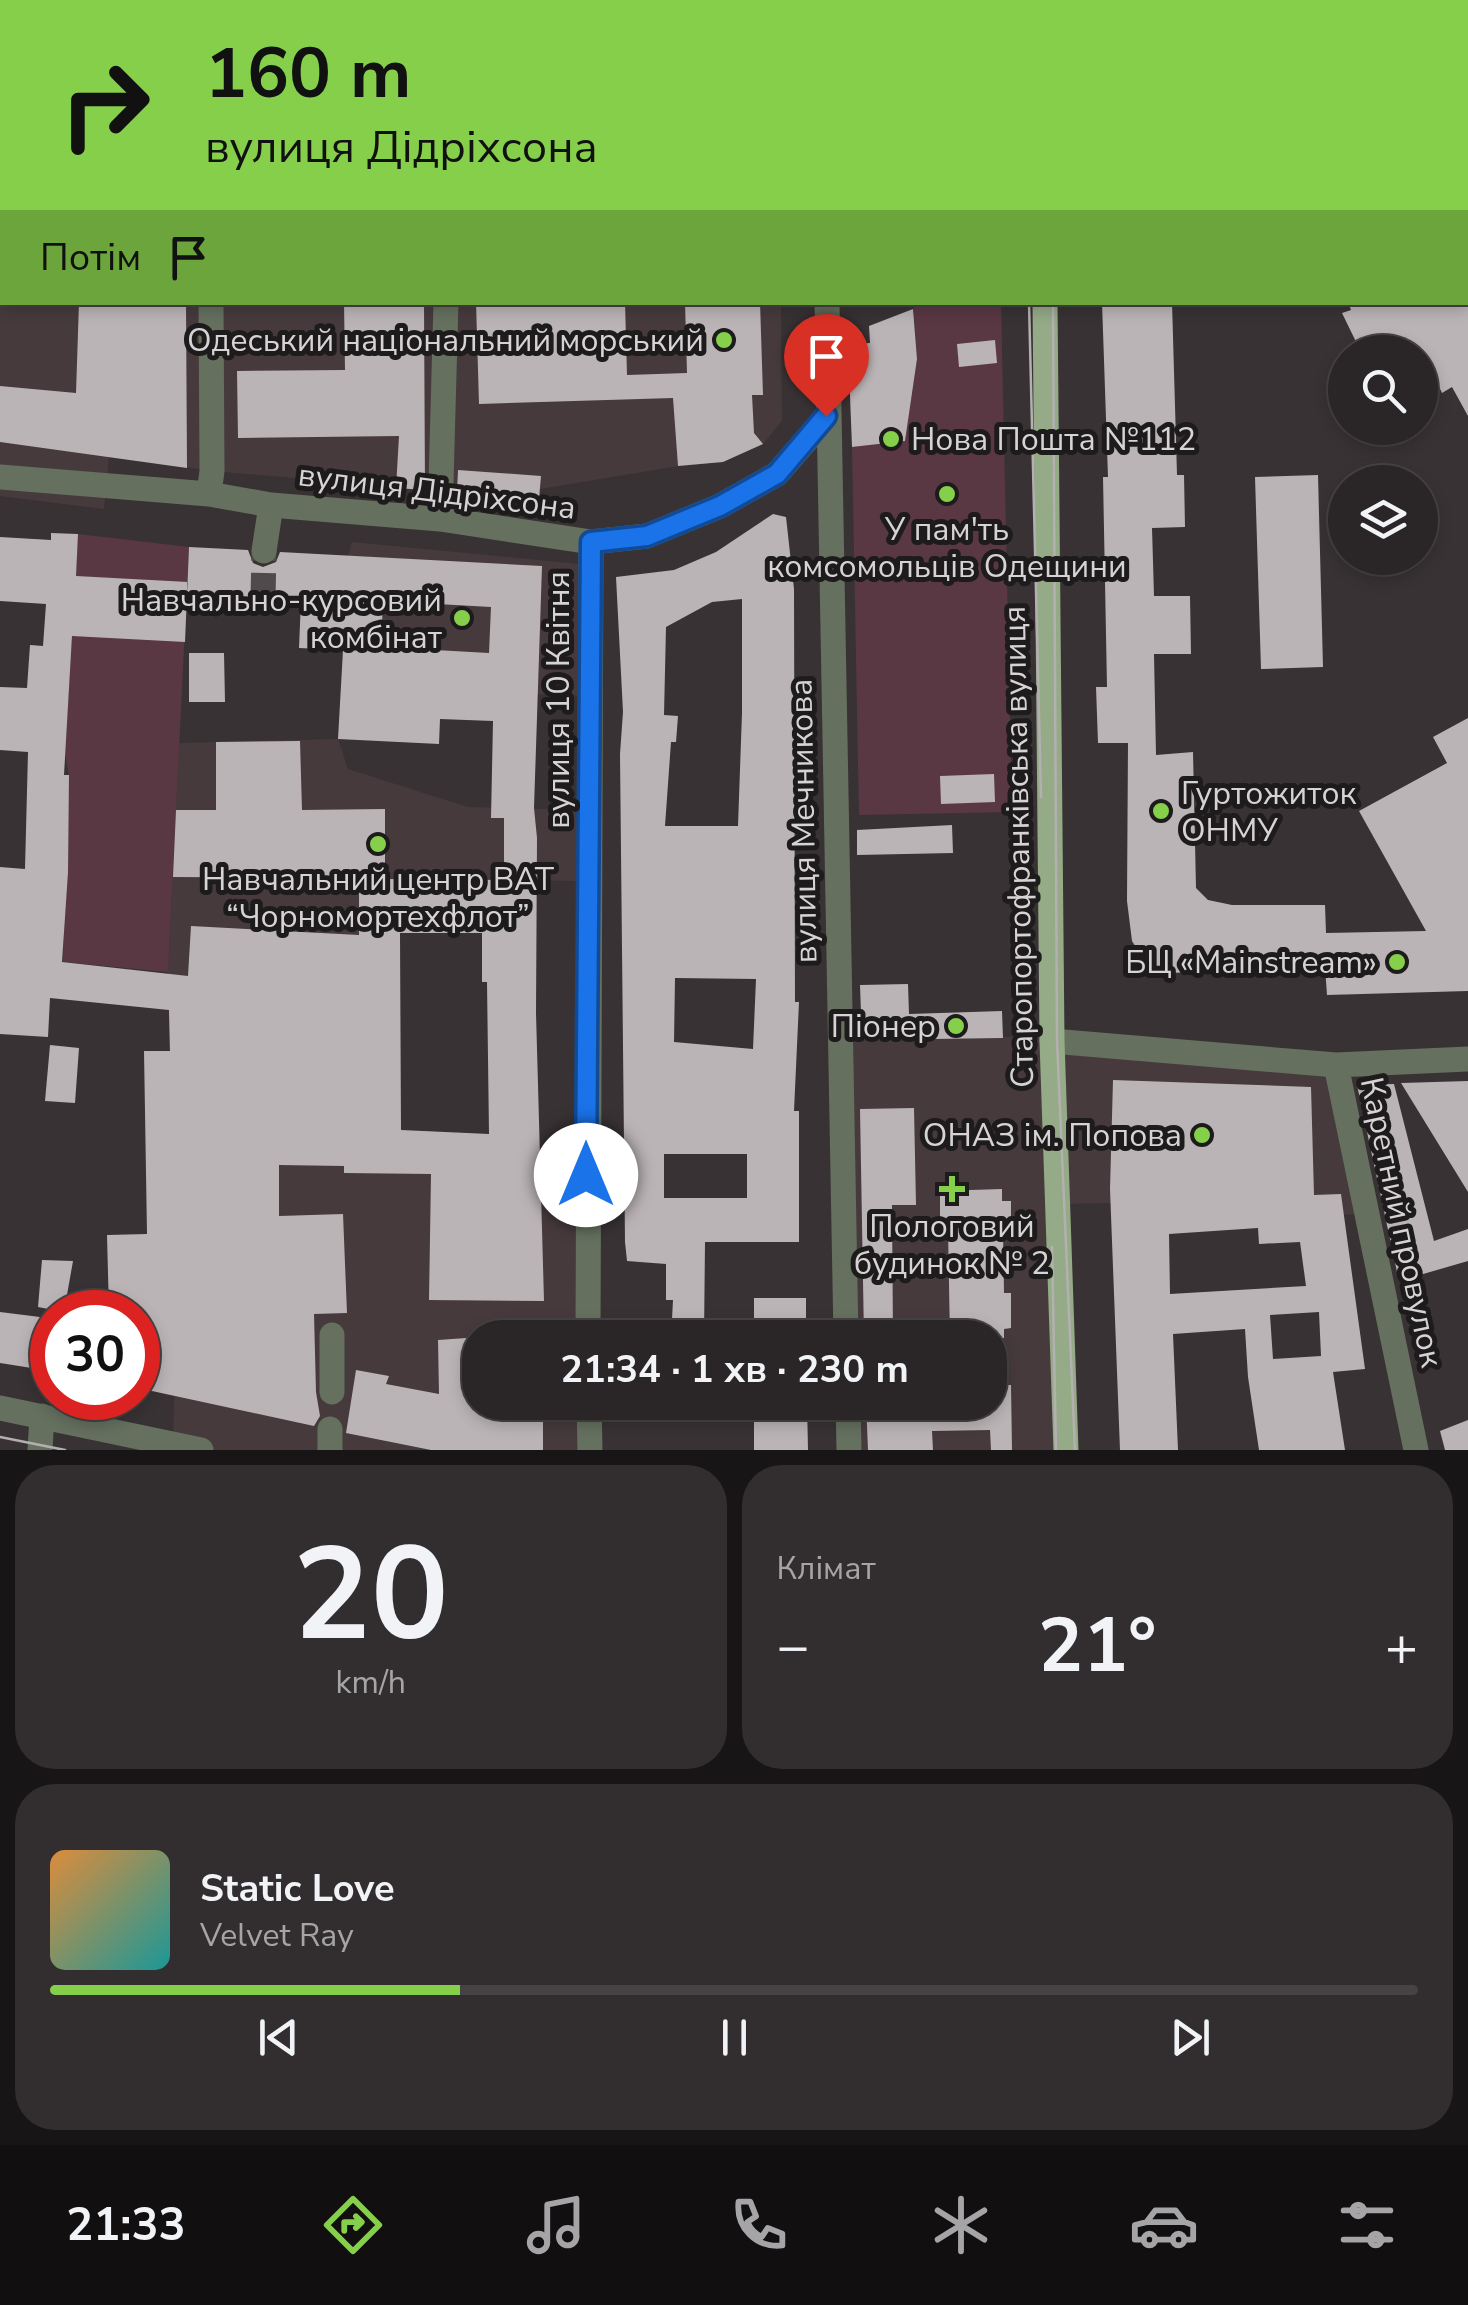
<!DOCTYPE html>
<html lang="uk">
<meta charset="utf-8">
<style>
:root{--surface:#2a2627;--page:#322e2f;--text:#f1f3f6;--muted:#a5a5a7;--line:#464344;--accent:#86cf4b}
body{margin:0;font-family:"Nunito Sans",sans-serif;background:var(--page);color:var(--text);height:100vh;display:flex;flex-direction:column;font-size:38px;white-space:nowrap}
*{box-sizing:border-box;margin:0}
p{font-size:32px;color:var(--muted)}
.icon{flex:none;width:55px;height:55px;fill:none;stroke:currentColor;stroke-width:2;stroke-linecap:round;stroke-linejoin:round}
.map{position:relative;height:1450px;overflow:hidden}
.panel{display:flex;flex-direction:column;gap:15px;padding:15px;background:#171515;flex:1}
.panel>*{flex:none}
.top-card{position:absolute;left:0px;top:0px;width:1470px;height:305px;box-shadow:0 5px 15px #0003,0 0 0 2px var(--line);background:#86cf4b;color:#111;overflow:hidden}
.controls{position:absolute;left:1328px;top:335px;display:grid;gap:20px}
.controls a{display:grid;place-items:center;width:110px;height:110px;border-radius:50%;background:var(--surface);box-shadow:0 5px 15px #0003,0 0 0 2px var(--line);font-size:50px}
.speed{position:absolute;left:30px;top:1290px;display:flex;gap:20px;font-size:50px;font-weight:700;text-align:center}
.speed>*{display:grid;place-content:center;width:130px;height:130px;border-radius:50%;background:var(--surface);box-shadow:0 5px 15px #0003,0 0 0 2px var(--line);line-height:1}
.speed .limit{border:15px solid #d22;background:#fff;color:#111}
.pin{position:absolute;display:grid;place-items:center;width:85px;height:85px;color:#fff;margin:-102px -42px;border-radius:50% 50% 50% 0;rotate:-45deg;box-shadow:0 0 10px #0007}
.pin .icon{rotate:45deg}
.me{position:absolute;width:110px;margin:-55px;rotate:0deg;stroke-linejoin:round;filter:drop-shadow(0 0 8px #0008)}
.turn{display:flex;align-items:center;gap:35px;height:210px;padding:0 40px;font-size:45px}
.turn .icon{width:130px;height:130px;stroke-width:2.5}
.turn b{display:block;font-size:70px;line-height:85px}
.then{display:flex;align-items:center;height:95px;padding:0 40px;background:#0003;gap:20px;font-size:38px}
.big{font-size:75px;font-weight:700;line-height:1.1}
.panel .tile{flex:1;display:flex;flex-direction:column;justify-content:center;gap:15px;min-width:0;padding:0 35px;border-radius:40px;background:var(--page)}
.panel .dial{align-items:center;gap:0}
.dial b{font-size:130px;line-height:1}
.song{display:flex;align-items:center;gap:30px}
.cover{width:120px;height:120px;border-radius:15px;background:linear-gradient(135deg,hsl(30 70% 55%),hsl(180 70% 35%))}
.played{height:10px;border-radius:5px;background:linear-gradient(90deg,var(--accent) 30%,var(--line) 30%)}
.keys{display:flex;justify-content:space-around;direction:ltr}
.heat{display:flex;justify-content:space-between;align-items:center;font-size:55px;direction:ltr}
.panel .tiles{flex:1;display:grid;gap:15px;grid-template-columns:1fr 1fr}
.tile:last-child{grid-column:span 2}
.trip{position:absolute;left:462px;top:1320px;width:545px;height:100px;border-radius:40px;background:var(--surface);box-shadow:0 5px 15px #0003,0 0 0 2px var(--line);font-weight:700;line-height:100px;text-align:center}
.menu{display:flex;height:160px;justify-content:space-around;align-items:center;background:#110f10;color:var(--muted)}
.menu .icon{width:70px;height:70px}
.menu .selected{color:var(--accent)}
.menu b{font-size:45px;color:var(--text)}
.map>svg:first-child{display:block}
</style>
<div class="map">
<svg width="1468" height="1450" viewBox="0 0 1468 1450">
<rect width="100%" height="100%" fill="#383234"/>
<path fill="#463a3d" d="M0,0H779L2,2V302L781,303L782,421L763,444L723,462L678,466L540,489L539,499L212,471L109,456L104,509L0,496Z
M824,0H1014V2H824Z
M352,542L579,564L580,696L342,685L348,556Z
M338,739L348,769L468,807L581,810L582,881L359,879L360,1130L585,1153L588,1337L480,1338V1402L588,1403L589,1450H210L173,1442L175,1367L168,972L179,743Z
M1044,1036L1062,1450H854V1403L990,1402V1338L853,1337L852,1040Z
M1055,1046L1332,1067L1362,1214L1298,1217L1168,1202L1062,1204Z"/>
<path fill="#593843" d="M451,0H680L451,2Z
M913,303H1001L1012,812L859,815L852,447L905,441L917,359Z
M78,534L189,547L168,972L63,962L69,775L65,754Z"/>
<path fill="#bbb4b6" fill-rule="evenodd" d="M79,302H186L187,468L0,442V386L76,393Z
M344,302H424L425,490L396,488L399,436L238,438L237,371L345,370Z
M476,302H625L627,375L687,373L685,302H760L763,395H752L754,433L763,444L723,462L678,466L673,398L479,404Z
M1102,302H1172L1177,475H1184L1185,527L1152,528L1154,596H1190L1191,654H1154L1156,755L1193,752L1196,888L1208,900L1232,905H1325L1326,933L1426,931L1359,811L1447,763L1433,737L1468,718V991L1327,995L1325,967L1169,973L1147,965L1132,941L1127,901L1128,743H1098L1096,687H1107L1103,477H1108Z
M1348,302H1468V416L1452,387L1442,393L1436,380L1420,387V352H1361L1342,313L1351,310Z
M913,309L917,359L905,441L852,447L848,344L870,343L869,326Z
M995,340L997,363L959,367L957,344Z
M458,470L541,476L539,499L457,492Z
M1318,475L1323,667L1261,669L1255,477Z
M773,514L786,517L794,589L795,1002H799L794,1111H799V1242H705L704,1338H671L673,1300H666V1264L627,1261L625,1242L620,754L623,712L616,577L674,570L716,552ZM742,599V713L738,826H665L671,742H676L678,716L664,715L666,627L712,602ZM675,978L756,979L753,1049L674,1042ZM664,1154H747V1198H664Z
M51,533L78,534L76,576L188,582L187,594L189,547L248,550L253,563L263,567L276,562L280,552L542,566L534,808L537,838L536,1013L544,1301L429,1300L431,1174L344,1173V1166L279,1165V1216L343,1214L347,1313L314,1314L316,1392L320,1416L314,1426L138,1388V1312H109L107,1235L147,1234L144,1051H170L169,1010L50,998L48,1037L0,1034V867L25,869L28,752L0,750V687L27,688L30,645L43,646L46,604L0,601V537L51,540ZM187,594L301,600L299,648L343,650L338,739L439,744L440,719L493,721L491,818H504V880L385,879V809L302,810L300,741L216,742V810H176L173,877L359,878V935L191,926L188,976L62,962L68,872L69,775H64L72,636L185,642ZM383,601L491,607L489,653L381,647ZM400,933H482V982H487L489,1134L401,1130Z
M189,653H224L225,702H189Z
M994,774L995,802L941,804L940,776Z
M952,825L953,853L857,855V830Z
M908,984L909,1014L1002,1011L1003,1038L862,1040L860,985Z
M50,1045L79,1048L75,1103L45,1101Z
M1113,1080L1311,1087L1314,1195L1341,1194L1365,1369L1333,1372L1345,1450H1259L1248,1377L1245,1329L1173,1334L1178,1450H1120L1110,1189ZM1258,1228L1259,1244L1300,1242L1306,1286L1170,1294L1169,1234ZM1319,1312L1321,1356L1273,1359L1270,1315Z
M1468,1081V1192L1401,1083Z
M1394,1084L1434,1241L1468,1229V1261L1399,1281L1357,1085Z
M914,1108L916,1205H892L893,1338H864L860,1109Z
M1002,1189V1201H1011V1231H1003L1004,1293H1011V1328L1004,1329V1338H950L948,1231H940V1191Z
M42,1260L73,1261L64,1312L38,1307Z
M754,1298H806V1338H754Z
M0,1312L40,1317L38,1369L0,1363Z
M480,1337V1402H543V1450H431L346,1433L356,1370L389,1376L386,1384L439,1394L438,1340Z
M990,1385H1011L1012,1450H991L990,1430L932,1431L933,1450H868L866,1402H990Z
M754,1402H807L808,1450H754Z
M1468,1420V1450H1445L1440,1431Z"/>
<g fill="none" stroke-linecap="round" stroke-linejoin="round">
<path stroke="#504a4c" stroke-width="25" stroke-dasharray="25 12" stroke-linecap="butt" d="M263,598L264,551"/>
<path stroke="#65705f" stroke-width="25" d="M285,0V2
M443,0V2
M823,0V2
M1240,0V2
M1415,2L1420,0
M827,302L846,1338
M0,477L209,494L271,505L440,519L591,542L647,536L720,506L777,474L827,416
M209,494L212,471L211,302
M440,519L446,302
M264,551L271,505
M1052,1041L1336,1065L1468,1059
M1336,1065L1416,1450
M588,1338L591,542
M332,1392V1335
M589,1402L590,1450
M848,1402L849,1450
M0,1408L201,1450
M40,1450L42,1416
M330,1450V1429"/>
<path stroke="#95aa87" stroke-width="25" d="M1043,0V2
M1045,302L1052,1041L1066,1450"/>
<path stroke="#b4b0b1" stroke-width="2.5" d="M1027,0V2
M1056,0V2
M1029,302L1041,797
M1053,302L1057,1041L1075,1450
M1052,1247L1056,1450
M0,1437L65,1450"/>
</g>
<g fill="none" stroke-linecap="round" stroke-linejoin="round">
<defs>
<path id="route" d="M586,1175L591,542L647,536L720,506L777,474L826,416"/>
</defs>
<use href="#route" stroke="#114b97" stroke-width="25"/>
<use href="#route" stroke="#1a73e8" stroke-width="18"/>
</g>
<g fill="#86cf4b" stroke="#1d1b1c" stroke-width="4">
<circle cx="724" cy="340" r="10"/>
<circle cx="891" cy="439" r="10"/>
<circle cx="947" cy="494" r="10"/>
<circle cx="462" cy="618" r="10"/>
<circle cx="1161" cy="811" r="10"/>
<circle cx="378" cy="844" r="10"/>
<circle cx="1397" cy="962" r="10"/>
<circle cx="956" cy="1026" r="10"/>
<circle cx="1202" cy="1135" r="10"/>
<path d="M947 1174h10v10h10v10h-10v10h-10v-10h-10v-10h10z"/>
</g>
<g text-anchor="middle" stroke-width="10" stroke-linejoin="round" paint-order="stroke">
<g font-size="32" fill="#d7d3d4" stroke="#1d1b1c" text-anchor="end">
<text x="704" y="351">Одеський національний морський</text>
<text x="911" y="450" text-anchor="start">Нова Пошта №112</text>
<text x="947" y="540" text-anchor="middle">У пам'ть<tspan x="947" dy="37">комсомольців Одещини</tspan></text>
<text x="442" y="611">Навчально-курсовий<tspan x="442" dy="37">комбінат</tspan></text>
<text x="1181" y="804" text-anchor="start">Гуртожиток<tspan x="1181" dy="37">ОНМУ</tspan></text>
<text x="378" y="890" text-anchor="middle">Навчальний центр ВАТ<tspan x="378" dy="37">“Чорномортехфлот”</tspan></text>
<text x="1377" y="973">БЦ «Mainstream»</text>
<text x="936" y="1037">Піонер</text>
<text x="1182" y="1146">ОНАЗ ім. Попова</text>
<text x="952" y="1237" text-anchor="middle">Пологовий<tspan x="952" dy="37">будинок № 2</tspan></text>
</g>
<g font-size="32" fill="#d7d3d4" stroke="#1d1b1c">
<text transform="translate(437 491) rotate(7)" y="11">вулиця Дідріхсона</text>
<text transform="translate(558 700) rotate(-90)" y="11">вулиця 10 Квітня</text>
<text transform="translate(803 821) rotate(-91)" y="11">вулиця Мечникова</text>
<text transform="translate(1018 847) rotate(-91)" y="11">Старопортофранківська вулиця</text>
<text transform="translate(1402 1222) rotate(78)" y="11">Каретний провулок</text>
</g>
</g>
</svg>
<div class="controls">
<a><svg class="icon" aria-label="search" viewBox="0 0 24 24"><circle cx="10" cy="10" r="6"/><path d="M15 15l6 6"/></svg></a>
<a><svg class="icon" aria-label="layers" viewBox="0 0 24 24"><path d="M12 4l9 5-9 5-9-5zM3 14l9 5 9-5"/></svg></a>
</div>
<div class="speed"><div class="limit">30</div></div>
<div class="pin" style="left:826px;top:416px;background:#d93025"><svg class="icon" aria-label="arrive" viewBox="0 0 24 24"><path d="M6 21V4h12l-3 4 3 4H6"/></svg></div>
<svg class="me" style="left:586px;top:1175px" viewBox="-20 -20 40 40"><circle r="19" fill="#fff"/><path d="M0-13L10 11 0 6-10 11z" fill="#1a73e8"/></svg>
<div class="trip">21:34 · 1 хв · 230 m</div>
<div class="top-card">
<div class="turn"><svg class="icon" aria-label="right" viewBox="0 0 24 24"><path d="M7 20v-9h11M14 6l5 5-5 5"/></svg><div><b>160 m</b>вулиця Дідріхсона</div></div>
<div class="then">Потім<svg class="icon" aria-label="arrive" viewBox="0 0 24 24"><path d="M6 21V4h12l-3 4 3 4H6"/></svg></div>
</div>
</div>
<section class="panel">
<div class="tiles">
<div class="tile dial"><b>20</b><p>km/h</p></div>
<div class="tile"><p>Клімат</p>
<div class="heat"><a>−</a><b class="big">21°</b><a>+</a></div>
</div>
<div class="tile">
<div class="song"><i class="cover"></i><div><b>Static Love</b><p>Velvet Ray</p></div></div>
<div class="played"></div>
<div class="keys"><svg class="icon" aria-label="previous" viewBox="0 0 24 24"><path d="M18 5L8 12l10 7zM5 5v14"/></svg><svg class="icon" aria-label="pause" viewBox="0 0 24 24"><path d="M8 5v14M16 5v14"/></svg><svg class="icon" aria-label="next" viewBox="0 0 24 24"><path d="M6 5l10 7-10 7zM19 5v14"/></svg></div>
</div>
</div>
</section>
<nav class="menu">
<b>21:33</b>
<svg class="icon selected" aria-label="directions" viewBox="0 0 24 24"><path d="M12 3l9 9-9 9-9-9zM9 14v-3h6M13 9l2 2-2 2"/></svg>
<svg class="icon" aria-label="music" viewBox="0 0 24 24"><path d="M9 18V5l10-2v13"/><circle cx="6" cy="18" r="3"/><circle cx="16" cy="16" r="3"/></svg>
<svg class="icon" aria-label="phone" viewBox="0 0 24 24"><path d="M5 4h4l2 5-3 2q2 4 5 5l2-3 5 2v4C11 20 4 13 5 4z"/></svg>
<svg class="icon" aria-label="climate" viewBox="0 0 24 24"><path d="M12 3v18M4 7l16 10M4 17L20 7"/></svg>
<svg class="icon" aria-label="car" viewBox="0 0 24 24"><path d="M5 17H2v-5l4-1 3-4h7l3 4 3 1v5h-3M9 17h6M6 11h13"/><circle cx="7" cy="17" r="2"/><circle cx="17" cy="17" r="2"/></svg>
<svg class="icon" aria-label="filters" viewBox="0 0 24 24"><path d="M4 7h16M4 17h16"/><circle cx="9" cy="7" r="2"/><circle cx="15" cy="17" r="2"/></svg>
</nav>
